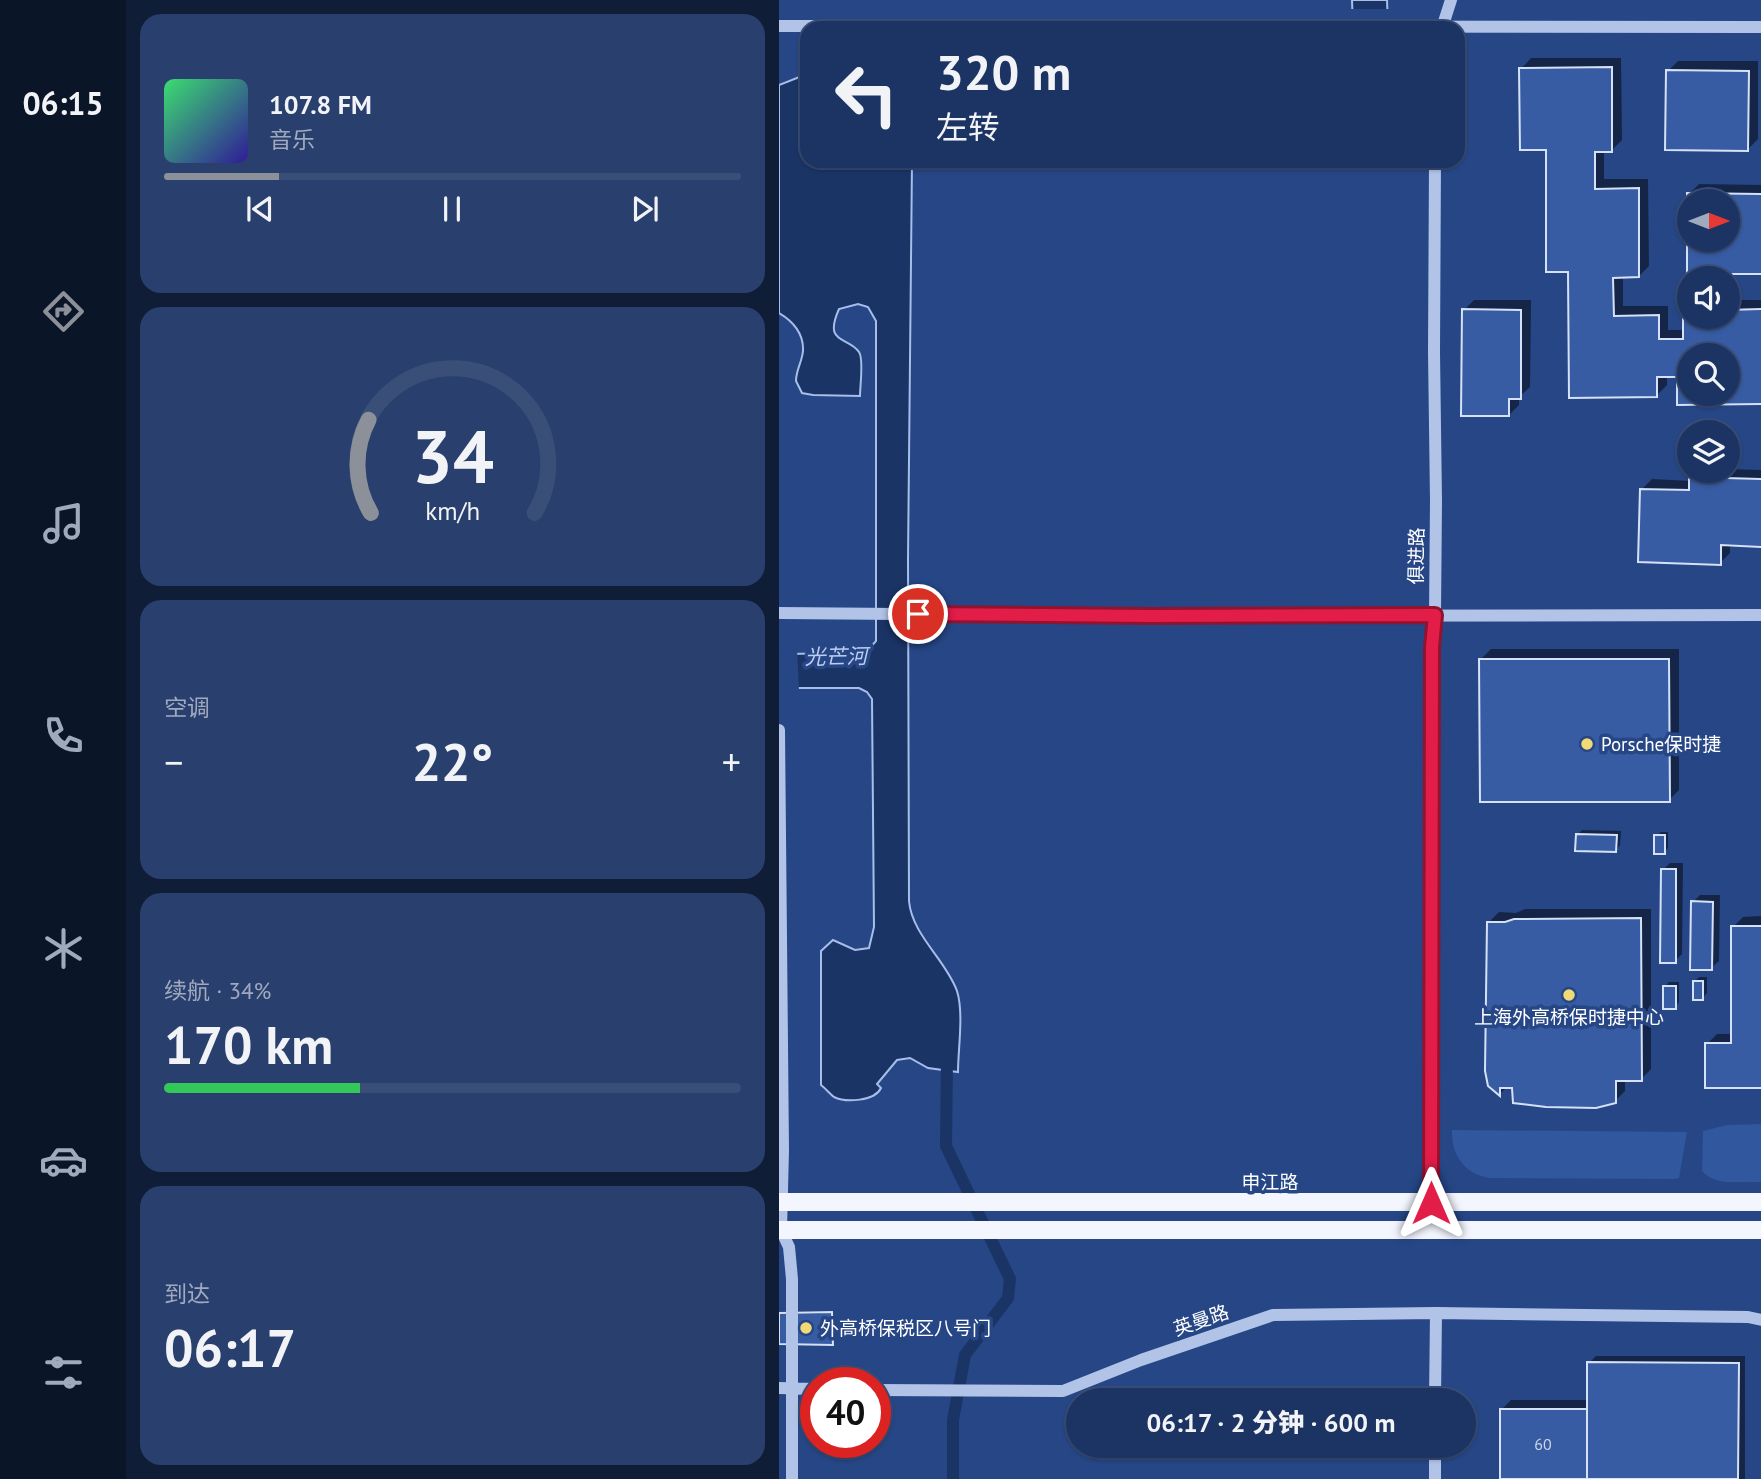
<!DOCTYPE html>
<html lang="zh">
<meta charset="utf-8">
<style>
:root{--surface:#1c3464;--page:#293f6d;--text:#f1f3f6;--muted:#a0aabf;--line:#3a4f78;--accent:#8c9099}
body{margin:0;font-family:"PT Sans","Noto Sans SC",sans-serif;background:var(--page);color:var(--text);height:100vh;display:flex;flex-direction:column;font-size:26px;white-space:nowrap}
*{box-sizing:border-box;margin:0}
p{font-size:23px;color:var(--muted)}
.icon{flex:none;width:38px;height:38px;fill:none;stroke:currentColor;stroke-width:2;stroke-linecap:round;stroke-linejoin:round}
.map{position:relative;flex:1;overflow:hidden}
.panel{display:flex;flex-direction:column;gap:14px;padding:14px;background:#0f1d37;width:653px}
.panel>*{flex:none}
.banner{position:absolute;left:21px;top:21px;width:665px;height:147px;border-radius:21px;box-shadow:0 2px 5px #0004,0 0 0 2px var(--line);background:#1c3464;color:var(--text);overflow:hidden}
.needle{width:46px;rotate:90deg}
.tools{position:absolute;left:898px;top:189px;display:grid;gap:14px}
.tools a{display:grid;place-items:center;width:63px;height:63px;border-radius:50%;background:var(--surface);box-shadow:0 2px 5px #0004,0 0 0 2px var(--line);font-size:35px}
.speed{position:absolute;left:21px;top:1367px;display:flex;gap:14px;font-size:35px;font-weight:700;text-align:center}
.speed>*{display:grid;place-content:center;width:91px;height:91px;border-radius:50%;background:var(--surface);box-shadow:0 2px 5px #0004,0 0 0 2px var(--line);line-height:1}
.speed .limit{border:10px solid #d22;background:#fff;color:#111}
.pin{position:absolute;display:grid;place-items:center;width:60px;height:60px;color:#fff;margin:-30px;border:4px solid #fff;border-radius:50%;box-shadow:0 2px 7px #0007}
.me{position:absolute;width:77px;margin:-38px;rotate:0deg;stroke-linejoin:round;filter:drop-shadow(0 0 5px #0008)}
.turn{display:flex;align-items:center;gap:24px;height:147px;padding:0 21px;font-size:32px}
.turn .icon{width:91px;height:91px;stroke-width:2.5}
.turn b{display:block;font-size:49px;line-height:60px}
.big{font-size:52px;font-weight:800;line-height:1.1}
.panel .tile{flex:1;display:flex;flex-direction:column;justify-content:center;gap:10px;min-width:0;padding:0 24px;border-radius:21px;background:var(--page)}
.panel .dial{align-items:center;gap:0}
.dial svg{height:182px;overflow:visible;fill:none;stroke:var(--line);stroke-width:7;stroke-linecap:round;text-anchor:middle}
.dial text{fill:var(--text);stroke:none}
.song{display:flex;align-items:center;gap:21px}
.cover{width:84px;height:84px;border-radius:10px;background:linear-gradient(135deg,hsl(140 70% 55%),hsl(250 70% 35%))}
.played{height:7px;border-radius:4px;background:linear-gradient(90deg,var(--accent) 20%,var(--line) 20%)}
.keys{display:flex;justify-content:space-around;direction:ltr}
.heat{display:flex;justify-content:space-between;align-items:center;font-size:38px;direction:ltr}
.charge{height:10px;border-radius:5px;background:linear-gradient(90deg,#34c759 34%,var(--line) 0)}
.trip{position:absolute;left:287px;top:1388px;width:410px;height:70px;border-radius:35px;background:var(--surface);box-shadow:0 2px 5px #0004,0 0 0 2px var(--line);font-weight:800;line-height:70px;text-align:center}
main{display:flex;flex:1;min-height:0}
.menu{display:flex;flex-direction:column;width:126px;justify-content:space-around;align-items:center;background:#0b1528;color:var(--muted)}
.menu .icon{width:49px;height:49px}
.menu .selected{color:var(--accent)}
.menu b{font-size:32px;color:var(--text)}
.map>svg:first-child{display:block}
</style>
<main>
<nav class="menu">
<b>06:15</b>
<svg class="icon selected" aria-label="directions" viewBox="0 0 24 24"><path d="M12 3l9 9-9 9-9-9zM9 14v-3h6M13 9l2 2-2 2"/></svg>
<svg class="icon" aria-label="music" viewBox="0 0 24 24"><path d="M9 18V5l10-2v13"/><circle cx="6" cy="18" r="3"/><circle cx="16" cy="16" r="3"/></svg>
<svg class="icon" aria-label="phone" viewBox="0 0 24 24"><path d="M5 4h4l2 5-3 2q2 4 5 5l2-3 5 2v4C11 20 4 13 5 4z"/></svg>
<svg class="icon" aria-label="climate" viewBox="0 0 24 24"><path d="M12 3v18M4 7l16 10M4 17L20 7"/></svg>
<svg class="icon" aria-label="car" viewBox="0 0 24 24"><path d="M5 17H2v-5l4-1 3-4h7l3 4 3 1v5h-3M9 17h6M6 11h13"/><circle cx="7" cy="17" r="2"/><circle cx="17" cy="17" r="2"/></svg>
<svg class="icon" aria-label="filters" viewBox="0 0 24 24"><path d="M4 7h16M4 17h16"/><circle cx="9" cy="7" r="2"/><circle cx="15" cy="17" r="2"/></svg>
</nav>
<section class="panel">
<div class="tile">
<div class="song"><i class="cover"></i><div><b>107.8 FM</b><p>音乐</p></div></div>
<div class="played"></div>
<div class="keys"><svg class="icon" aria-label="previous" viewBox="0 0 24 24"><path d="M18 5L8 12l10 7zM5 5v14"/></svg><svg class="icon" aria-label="pause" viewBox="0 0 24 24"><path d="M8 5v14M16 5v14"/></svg><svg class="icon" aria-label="next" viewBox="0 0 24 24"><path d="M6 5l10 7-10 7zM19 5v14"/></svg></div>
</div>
<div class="tile dial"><svg viewBox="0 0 100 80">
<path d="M14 69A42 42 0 1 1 86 69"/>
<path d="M14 69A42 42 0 0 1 13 28" stroke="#8c9099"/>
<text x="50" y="56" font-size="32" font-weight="700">34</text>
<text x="50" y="72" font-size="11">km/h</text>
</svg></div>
<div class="tile"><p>空调</p>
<div class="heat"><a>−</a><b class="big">22°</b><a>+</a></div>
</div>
<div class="tile"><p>续航 · 34%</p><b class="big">170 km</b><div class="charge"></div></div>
<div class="tile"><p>到达</p><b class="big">06:17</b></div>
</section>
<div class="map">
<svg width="983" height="1479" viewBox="0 0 983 1479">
<rect width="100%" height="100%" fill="#264686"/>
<path fill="#31579e" d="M982,1124V1182C964,1181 936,1187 923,1171L924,1131L948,1125Z
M673,1130L908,1132L900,1178L896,1179L710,1178C685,1174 672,1154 673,1130Z"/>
<path fill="#1b3466" stroke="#a6bee9" stroke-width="2" d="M573,0H608L609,28H574Z
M28,74V161H133L129,560L130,901C133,935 167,960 178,991C185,1013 179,1049 179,1072L149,1068L131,1058L118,1060L98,1084L102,1088C96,1101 67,1103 55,1097C51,1094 46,1088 42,1085V951L54,940L76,950L90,948L95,927L93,699L88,692L80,688H0V654L87,653L97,641V321L89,307L79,304L60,309C44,345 69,336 80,352C85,359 81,386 81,396L34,395L23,393L17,381C17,370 23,362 24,351C25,334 14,321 0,313V85Z"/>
<path fill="#264686" d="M570,9H611L612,28H571Z
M18,649L20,691H0V650Z"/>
<path fill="#0007" fill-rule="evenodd" d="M752,58H842L843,140L833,150L825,151V179H869L870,266L860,276H844V306H889V330H906V311L910,306V317H948V300H983V403H900V375L888,376V385L878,395L791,270L768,148L742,69ZM910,355H948V394H910Z
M899,61H979V139L969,149L889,71Z
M920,184L983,185V273L909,272L910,203V240H948V201H910V194Z
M695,300H752L751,387L740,397V405L730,415L685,310Z
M948,469L983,470V545L951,544V553L941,563L863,489L873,479L912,481L919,471H948Z
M712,649H900V790L890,800L702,659Z
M803,830L842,831L841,845L837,850L798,835Z
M882,832H889V848L885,852L877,836Z
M891,863H904L903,954L896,961L884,870Z
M921,895H941L940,961L932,968L914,902Z
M746,909H872V1069L862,1079H846V1091L836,1101L735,1086H729L721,1094L710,922L720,912L737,913Z
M983,916V1086L928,1044L938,1034H954V927L964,917Z
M920,977H928V993L923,998L915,982Z
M890,982H900V1002L896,1007L886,987Z
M54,1311L53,1343L0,1342V1312Z
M817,1356H966V1479H722V1410L732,1400H810V1363Z"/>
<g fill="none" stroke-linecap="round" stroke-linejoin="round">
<path stroke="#1b3466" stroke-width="12" d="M168,1058L167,1146L231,1279L229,1298L186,1355L174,1420V1479"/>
</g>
<path fill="#375ca3" stroke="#d5e1f6" stroke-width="2" fill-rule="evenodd" d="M833,67V152H816V189L860,188V277L834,278L835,316L880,315V339H904V310H910V317H948V310L983,309V404L898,405V377H878V397L790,398L789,272H767V150H741L740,68ZM910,355H948V394H910Z
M887,70L970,71L969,151L886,150Z
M908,193L983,194V274H908ZM910,201H948V240H910Z
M683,309L742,310V399H730V416H682Z
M910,477L983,479V547L942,545V565L859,562L861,489L910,490Z
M700,659H890L891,802H701Z
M797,834L838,835L837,852L796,851Z
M875,835H886V854H875Z
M882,869H897V963H881Z
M912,901L934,902L933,970H911Z
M862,918L863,1081H837V1103L817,1108L767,1107L734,1103L733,1088H721V1096L709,1086L706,1071L708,922H726L735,919Z
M952,926H983V1088H926V1043H952Z
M914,981H924V1000H914Z
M884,986H897V1009H884Z
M53,1312L54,1345L0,1344V1313Z
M808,1362L960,1363L959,1479H808Z
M721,1409H808V1479H721Z"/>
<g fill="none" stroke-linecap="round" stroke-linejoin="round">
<path stroke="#b1c4e8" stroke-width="12" d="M0,26L983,27
M663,28L672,0
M0,613L372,616L983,615
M0,730L4,1150L2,1230L10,1247L13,1279V1479
M652,1203L653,647L656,615L657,501L655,352L656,161
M0,1388L37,1389
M96,1390L284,1391L362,1360L494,1315L657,1313L969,1317L983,1320
M656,1400L657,1313
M656,1479V1446"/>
<path stroke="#f3f6fe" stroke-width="18" d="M0,1202H983
M0,1230H983"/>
</g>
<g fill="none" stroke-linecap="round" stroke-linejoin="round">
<defs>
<path id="route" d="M139,614L372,616L656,615L653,647L652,1203"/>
</defs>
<use href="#route" stroke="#92132f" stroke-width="18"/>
<use href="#route" stroke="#e11d48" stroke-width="12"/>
</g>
<g fill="#f1da76" stroke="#264686" stroke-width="2.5">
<circle cx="808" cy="744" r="7"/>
<circle cx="790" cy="995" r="7"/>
<circle cx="27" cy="1328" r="7"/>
</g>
<g text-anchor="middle" stroke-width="7" stroke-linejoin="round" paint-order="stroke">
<g font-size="16" fill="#cdd6e8">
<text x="764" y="1450">60</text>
</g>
<g font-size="19" fill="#fff" stroke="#264686">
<text transform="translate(637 556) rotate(-89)" y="7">俱进路</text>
<text x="491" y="1189">申江路</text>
<text transform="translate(422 1320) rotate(-19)" y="7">英曼路</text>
</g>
<g font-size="19" fill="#fff" stroke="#264686" text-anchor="start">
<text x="822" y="751">Porsche保时捷</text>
<text x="790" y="1024" text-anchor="middle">上海外高桥保时捷中心</text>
<text x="41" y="1335">外高桥保税区八号门</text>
</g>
<g font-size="21" font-style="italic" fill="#bdcff0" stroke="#264686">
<text transform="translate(57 657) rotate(-1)" y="7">光芒河</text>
</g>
</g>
</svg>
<div class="tools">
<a><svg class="needle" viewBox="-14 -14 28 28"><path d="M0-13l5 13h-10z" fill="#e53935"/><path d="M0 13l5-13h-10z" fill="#a0aabf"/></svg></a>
<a><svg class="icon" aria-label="sound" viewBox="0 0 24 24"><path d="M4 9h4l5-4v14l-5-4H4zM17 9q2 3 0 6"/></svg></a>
<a><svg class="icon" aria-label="search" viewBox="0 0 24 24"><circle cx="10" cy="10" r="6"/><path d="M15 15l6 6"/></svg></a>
<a><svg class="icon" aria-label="layers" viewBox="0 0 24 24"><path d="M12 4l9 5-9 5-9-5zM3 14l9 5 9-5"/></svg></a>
</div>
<div class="speed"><div class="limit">40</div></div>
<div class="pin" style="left:139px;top:614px;background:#d93025"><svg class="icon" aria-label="arrive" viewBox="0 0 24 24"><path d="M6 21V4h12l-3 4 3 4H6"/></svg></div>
<svg class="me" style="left:652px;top:1203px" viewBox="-20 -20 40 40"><path d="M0-17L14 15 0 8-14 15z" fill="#e11d48" stroke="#fff" stroke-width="4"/></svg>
<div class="trip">06:17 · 2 分钟 · 600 m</div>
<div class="banner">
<div class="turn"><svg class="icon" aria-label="left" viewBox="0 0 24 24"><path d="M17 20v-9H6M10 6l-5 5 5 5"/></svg><div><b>320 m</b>左转</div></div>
</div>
</div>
</main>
